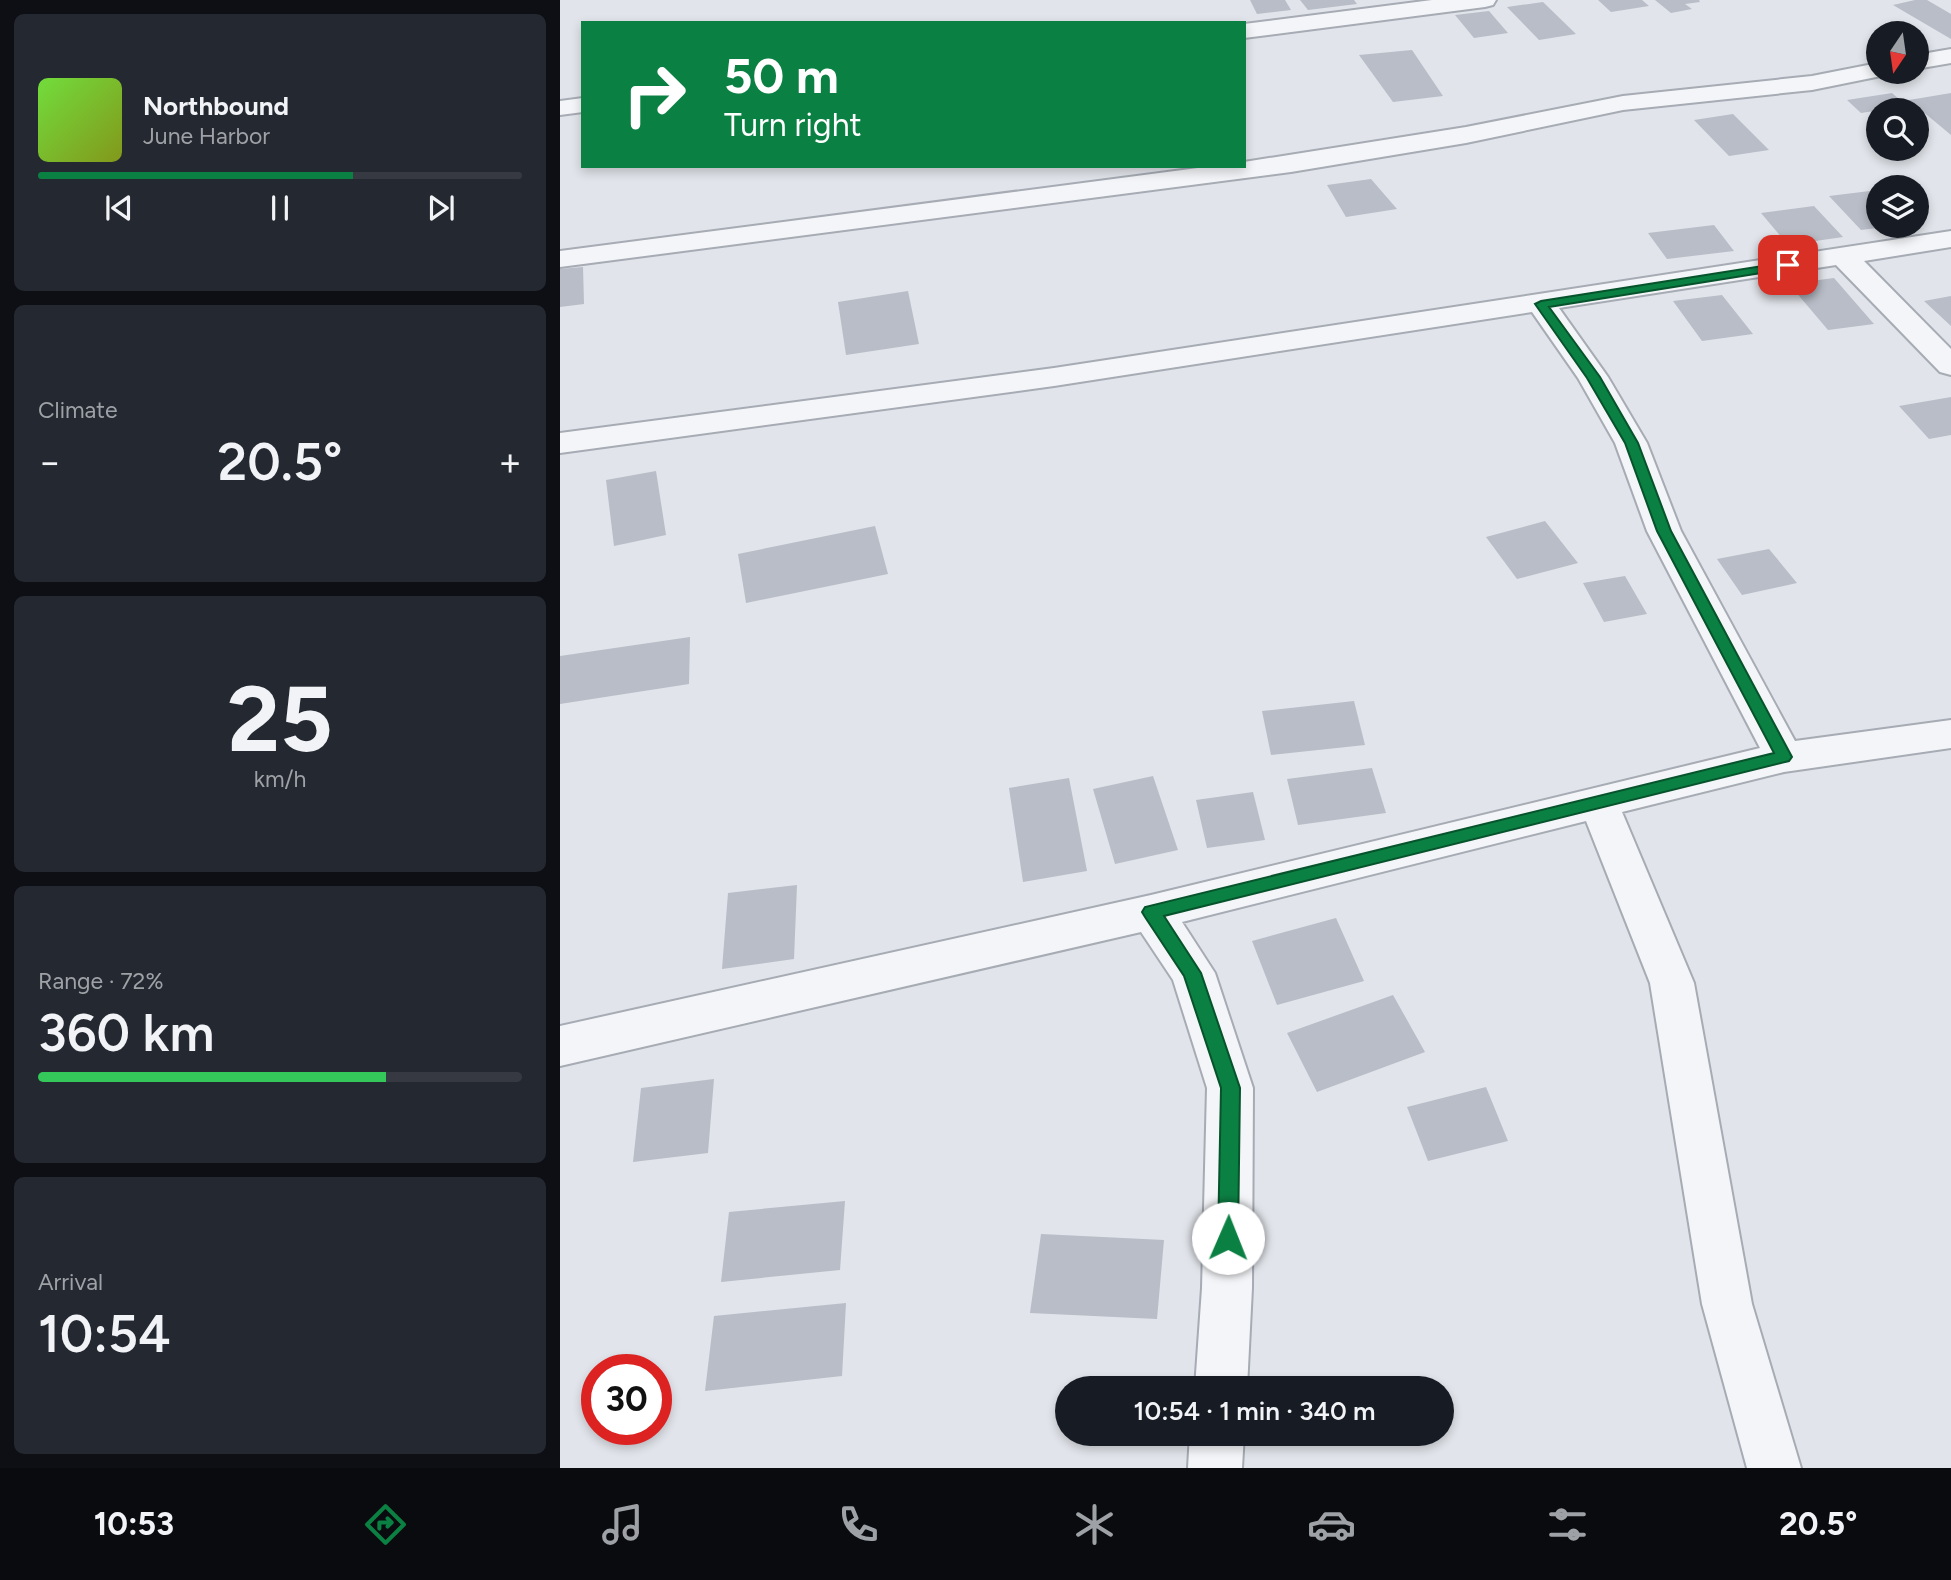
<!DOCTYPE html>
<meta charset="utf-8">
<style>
:root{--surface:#171b24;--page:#242831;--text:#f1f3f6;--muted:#9ea1a6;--line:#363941;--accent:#0b8043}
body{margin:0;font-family:Figtree,sans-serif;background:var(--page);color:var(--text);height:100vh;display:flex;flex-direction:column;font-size:26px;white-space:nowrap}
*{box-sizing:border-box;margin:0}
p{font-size:23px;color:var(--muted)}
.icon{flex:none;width:38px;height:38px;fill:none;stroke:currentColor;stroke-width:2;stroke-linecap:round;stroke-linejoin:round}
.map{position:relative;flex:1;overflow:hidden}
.side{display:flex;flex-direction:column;gap:14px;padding:14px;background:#0d0f14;width:560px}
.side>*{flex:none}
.guide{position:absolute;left:21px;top:21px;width:665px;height:147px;border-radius:0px;box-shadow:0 4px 10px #0003;background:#0b8043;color:#fff;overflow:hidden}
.needle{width:46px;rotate:193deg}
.tools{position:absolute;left:1306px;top:21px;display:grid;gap:14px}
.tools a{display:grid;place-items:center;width:63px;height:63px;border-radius:50%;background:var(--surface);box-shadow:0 4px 10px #0003;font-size:35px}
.speed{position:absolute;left:21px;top:1354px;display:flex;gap:14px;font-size:35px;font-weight:700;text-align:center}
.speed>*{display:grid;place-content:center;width:91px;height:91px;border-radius:50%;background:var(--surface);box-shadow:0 4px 10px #0003;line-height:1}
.speed .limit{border:10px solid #d22;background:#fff;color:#111}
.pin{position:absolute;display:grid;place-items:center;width:60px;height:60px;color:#fff;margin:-30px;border-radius:14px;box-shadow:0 4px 10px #0006}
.me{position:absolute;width:77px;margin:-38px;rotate:1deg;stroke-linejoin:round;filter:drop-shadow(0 0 5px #0008)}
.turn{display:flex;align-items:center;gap:24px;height:147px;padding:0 28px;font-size:32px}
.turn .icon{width:91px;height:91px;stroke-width:2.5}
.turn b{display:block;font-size:49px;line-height:60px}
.big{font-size:52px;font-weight:600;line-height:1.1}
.side .card{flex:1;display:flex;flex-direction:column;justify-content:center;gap:10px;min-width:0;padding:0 24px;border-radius:10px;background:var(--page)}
.side .dial{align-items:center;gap:0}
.dial b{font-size:91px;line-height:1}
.song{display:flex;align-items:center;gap:21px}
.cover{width:84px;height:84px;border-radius:10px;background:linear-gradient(135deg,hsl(100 70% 55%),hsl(70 70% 35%))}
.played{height:7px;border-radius:4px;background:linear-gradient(90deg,var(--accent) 65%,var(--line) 65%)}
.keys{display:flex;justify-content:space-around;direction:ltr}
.heat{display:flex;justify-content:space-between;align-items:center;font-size:38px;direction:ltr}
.charge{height:10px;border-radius:5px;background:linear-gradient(90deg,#34c759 72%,var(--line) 0)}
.trip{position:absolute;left:495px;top:1376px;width:399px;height:70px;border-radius:35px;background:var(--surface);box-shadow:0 4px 10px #0003;font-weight:600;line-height:70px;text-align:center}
.dock{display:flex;height:112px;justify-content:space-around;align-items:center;background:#090b0e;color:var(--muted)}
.dock .icon{width:49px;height:49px}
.dock .on{color:var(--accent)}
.dock b{font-size:32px;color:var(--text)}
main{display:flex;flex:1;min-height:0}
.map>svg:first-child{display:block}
</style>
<main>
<section class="side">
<div class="card">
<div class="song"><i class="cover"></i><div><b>Northbound</b><p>June Harbor</p></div></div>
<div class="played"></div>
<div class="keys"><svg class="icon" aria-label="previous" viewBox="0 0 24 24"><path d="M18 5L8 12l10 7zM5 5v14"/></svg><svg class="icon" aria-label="pause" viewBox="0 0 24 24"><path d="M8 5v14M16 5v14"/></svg><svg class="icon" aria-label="next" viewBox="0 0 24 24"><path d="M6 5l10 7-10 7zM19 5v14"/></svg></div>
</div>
<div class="card"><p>Climate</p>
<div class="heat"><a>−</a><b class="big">20.5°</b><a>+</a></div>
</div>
<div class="card dial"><b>25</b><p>km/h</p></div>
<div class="card"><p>Range · 72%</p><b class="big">360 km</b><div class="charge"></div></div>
<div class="card"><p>Arrival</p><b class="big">10:54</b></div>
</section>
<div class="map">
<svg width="1391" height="1468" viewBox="0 0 1391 1468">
<rect width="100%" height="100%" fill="#e1e4ea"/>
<path fill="#b8bdc7" d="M690,0H725L731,10L697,14Z
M740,0H794L797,4L748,10Z
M1038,0H1082L1089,6L1051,12Z
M1095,0H1139L1140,2L1125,4L1132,9L1111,13Z
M1355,0H1367L1391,14V39L1333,5Z
M983,2L1016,34L979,40L947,7Z
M929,11L948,33L914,38L895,15Z
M852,50L883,96L833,102L799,55Z
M1332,93L1347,106L1301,113L1287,100Z
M1391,93V135L1349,100Z
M1173,114L1209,150L1169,156L1134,120Z
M811,179L837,209L786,217L767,185Z
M1318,190V226L1324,227L1301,230L1269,196Z
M1254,206L1283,237L1228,245L1201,213Z
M1154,225L1174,251L1107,259L1088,233Z
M23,267L24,304L0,307V269Z
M1274,278L1314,324L1268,330L1229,284Z
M348,291L359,344L286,355L278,302Z
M1162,295L1193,334L1142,341L1113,301Z
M1391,296V326L1364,301Z
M1391,397V435L1369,439L1339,406Z
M96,471L106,535L54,546L46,480Z
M985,521L1018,563L957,579L926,537Z
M315,526L328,574L186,603L178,554Z
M1209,549L1237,583L1182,595L1157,559Z
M1065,576L1087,614L1044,622L1023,583Z
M130,637L129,684L0,704V656Z
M794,701L805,745L711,755L702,711Z
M812,768L826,813L738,825L727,779Z
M593,776L618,850L555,864L533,789Z
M509,778L527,871L463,882L449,788Z
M693,792L705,840L647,848L636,800Z
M237,885L234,959L162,969L168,893Z
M776,918L804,981L717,1005L692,941Z
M833,995L865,1052L757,1092L727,1033Z
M154,1079L148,1153L73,1162L81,1088Z
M926,1087L948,1141L868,1161L847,1107Z
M285,1201L280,1270L161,1282L169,1212Z
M481,1234L604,1240L597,1319L470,1313Z
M286,1303L282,1376L145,1391L154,1316Z"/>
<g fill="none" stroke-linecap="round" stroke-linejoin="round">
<defs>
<path id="street" d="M872,0H936L933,5L925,7L684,38V24Z
M1391,49V63L1356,69V55Z
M1318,63V72H1329L1326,75L1252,90L1063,110L906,143L731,172L0,267V251L653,166H684V162L906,127L1063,96L1252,76Z
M23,98V112L0,115V101Z
M1391,231V247L1304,261L1391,349V375L1380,372L1276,265L999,308L1048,377L1087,443L1121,531L1235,741L1391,720V748L1224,772L1062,812L1134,983L1192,1304L1241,1468H1187L1142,1304L1090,983L1026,821L622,922L655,973L693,1088L692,1288L687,1388H635L642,1288L647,1088L613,980L581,932L0,1066V1026L591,895L1200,748L1087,531L1055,443L1018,378L972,312L494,386L0,453V433L494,368Z
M630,1433H684L682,1468H628Z"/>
</defs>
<use href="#street" stroke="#a6abb4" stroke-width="4"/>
<use href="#street" fill="#f4f5f8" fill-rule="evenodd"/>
</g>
<path fill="#0b8043" stroke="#07532c" stroke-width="2" d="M1228,262L1234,265L1233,268L989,307L1040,377L1078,443L1111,531L1232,757L1229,761L604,916L641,973L680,1088L678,1238L675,1245L668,1248L661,1245L658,1238L661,1088L624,976L585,917L582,912L585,907L1214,753L1097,531L1065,443L1027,378L975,304L981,301Z"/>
</svg>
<div class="tools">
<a><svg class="needle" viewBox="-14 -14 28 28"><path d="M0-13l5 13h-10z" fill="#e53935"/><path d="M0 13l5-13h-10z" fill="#9ea1a6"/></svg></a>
<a><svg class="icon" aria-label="search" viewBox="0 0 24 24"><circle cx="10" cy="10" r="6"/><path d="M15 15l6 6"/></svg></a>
<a><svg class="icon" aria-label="layers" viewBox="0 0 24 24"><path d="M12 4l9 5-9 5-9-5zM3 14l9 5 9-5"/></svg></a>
</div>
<div class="speed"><div class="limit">30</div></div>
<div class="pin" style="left:1228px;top:265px;background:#d93025"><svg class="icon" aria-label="arrive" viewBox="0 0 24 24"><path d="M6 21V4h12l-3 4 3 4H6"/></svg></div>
<svg class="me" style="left:668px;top:1238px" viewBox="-20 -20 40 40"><circle r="19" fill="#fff"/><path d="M0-13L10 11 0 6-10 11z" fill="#0b8043"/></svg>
<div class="trip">10:54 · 1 min · 340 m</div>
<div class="guide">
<div class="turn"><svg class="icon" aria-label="right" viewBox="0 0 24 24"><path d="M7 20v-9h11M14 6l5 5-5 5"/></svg><div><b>50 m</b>Turn right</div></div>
</div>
</div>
</main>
<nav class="dock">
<b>10:53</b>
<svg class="icon on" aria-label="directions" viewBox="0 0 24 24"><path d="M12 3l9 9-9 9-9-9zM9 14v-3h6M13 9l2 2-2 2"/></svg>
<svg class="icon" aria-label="music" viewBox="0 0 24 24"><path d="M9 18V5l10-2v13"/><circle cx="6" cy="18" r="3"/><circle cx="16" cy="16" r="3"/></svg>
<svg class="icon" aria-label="phone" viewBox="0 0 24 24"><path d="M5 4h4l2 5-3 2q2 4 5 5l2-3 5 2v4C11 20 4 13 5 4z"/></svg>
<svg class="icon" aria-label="climate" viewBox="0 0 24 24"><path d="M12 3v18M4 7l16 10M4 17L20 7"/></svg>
<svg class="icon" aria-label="car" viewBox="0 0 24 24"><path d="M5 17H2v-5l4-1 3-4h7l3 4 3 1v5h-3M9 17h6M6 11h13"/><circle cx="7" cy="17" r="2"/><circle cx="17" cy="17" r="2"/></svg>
<svg class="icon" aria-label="filters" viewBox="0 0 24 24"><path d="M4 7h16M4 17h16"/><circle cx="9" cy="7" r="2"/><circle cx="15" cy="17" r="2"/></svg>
<b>20.5°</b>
</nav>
